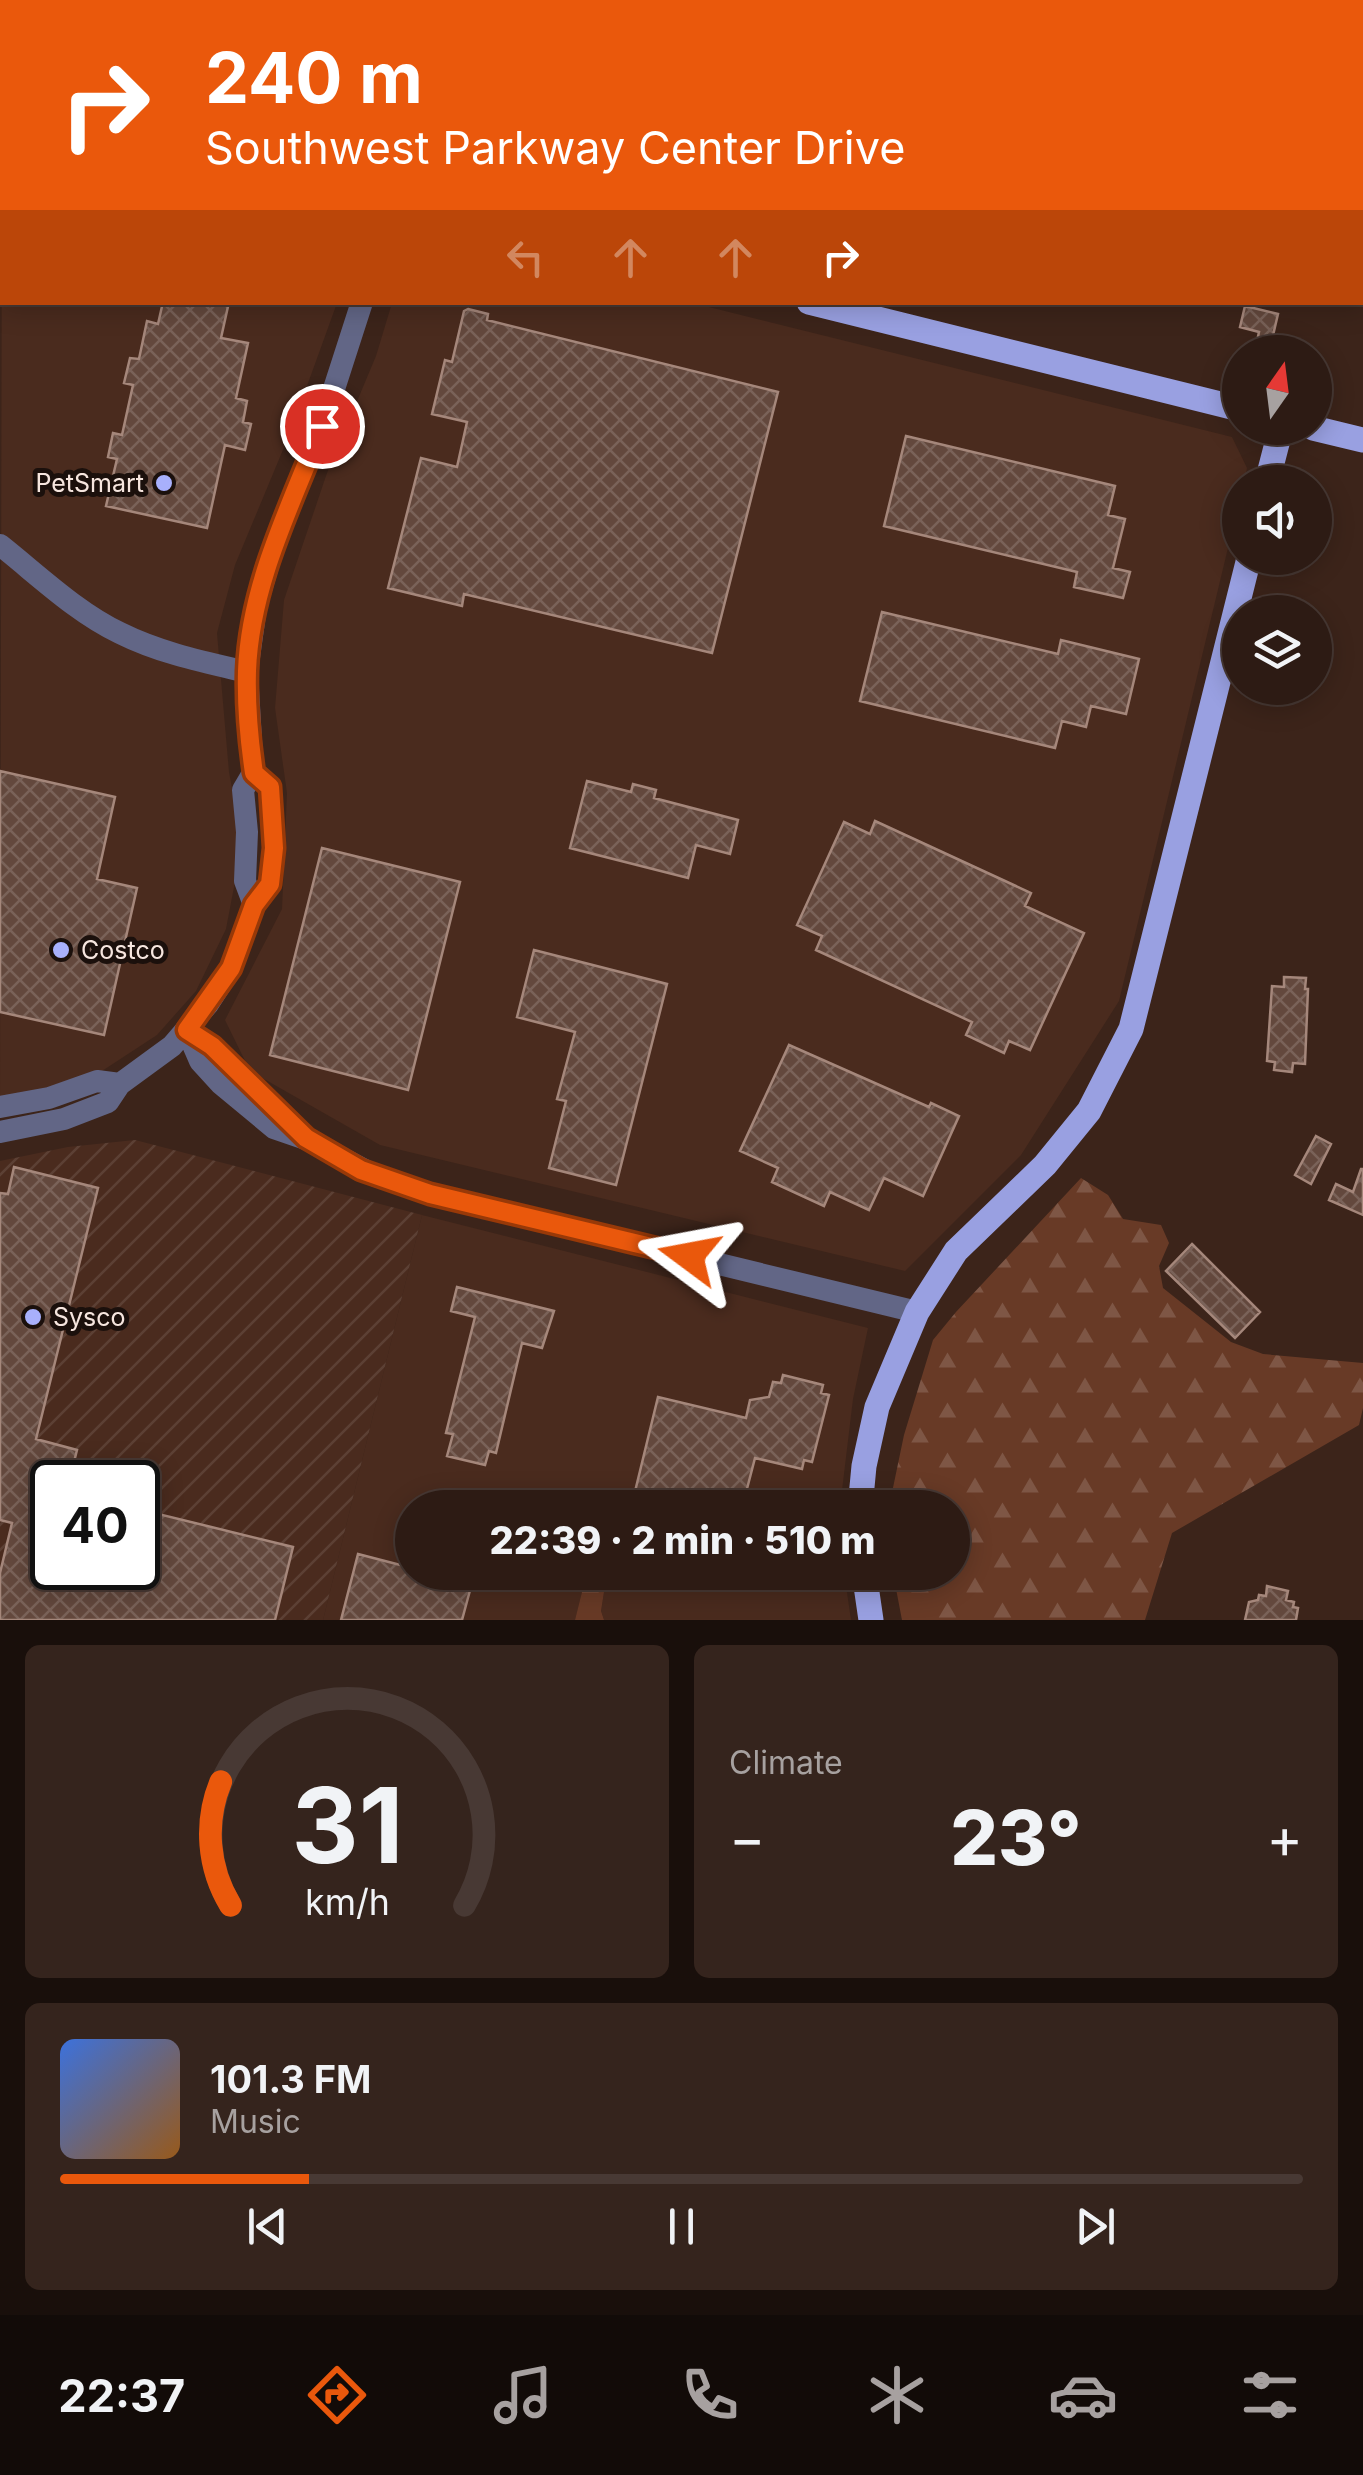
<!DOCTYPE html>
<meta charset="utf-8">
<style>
:root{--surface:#2d1b14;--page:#35241d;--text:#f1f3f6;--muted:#a7a1a0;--line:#483934;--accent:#ea580c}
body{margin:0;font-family:Inter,sans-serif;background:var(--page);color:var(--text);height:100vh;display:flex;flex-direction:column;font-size:38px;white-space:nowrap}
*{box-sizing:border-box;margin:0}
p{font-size:32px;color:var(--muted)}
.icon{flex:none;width:55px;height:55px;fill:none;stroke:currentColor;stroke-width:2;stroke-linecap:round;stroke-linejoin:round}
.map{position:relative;height:1620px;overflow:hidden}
.panel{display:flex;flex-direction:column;gap:25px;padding:25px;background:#190f0b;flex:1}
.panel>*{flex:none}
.banner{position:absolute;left:0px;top:0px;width:1365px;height:305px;box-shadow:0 5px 25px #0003,0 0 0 2px var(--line);background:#ea580c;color:#fff;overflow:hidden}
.needle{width:65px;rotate:14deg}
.fabs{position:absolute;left:1222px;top:335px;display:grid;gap:20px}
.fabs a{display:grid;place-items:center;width:110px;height:110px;border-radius:50%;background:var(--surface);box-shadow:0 5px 25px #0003,0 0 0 2px var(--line);font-size:50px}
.speed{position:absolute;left:30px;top:1460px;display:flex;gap:20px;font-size:50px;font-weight:700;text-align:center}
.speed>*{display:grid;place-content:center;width:130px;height:130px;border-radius:50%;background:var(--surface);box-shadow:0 5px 25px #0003,0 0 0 2px var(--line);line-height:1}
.speed .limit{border:5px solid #111;border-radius:15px;background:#fff;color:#111}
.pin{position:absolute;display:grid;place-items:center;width:85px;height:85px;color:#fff;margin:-42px;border:5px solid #fff;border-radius:50%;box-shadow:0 2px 10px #0007}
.me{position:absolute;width:110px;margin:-55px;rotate:283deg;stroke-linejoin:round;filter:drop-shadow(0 0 8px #0008)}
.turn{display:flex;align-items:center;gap:35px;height:210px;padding:0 40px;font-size:45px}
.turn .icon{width:130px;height:130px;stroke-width:2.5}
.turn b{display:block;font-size:70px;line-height:85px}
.lanes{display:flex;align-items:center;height:95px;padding:0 40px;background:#0003;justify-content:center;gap:50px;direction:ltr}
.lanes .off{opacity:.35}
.big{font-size:75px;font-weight:800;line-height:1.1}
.panel .tile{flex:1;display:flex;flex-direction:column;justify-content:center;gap:15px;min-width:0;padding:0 35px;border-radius:15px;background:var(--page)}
.panel .dial{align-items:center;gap:0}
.dial svg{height:260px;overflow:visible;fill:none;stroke:var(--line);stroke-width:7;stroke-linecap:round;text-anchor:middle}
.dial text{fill:var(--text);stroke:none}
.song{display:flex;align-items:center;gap:30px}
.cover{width:120px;height:120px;border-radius:15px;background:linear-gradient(135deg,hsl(220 70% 55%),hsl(30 70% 35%))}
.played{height:10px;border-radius:5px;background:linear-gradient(90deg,var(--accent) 20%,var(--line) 20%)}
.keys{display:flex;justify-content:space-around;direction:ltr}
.heat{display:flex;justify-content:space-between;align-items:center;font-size:55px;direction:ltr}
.panel .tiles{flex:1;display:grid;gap:25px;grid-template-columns:1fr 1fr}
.tile:last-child{grid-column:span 2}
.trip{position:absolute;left:395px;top:1490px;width:575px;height:100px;border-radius:50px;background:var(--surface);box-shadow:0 5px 25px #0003,0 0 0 2px var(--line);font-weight:800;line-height:100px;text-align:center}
.tabs{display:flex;height:160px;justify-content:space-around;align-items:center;background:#120b08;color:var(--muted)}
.tabs .icon{width:70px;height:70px}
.tabs .selected{color:var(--accent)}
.tabs b{font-size:45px;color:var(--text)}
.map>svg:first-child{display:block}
</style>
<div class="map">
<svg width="1363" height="1620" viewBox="0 0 1363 1620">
<defs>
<pattern id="industrial-furrows" width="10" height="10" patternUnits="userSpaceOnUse" patternTransform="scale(2.5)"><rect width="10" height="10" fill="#4a2b1e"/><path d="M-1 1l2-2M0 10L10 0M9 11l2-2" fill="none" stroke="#5c4034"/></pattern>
<pattern id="forest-firs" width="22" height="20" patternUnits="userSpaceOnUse" patternTransform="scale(2.5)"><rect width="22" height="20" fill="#683a26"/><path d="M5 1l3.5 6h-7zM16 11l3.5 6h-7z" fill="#7e5645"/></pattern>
<pattern id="building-cross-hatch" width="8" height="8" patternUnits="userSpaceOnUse" patternTransform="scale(2.5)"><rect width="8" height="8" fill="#63483d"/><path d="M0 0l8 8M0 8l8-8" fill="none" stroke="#7a6259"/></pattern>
</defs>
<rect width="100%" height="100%" fill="#3c241a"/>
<path fill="#4a2b1e" d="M2,145V302L337,303L290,433L235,565L217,633L229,772L238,821V866L226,929L196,991L157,1035L102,1071L30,1096L0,1097Z
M392,303H693L1232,437L1247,468L1244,482H1240V498L1119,1001L1021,1155L905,1271L380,1145L250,1071L225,1020L282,909L287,793L275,708L284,600L327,473L376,356Z
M422,1215L868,1328L853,1399L840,1507L412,1508V1572L587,1573L575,1620H323Z
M844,1572L851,1620H604L601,1611L607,1573Z"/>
<path fill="url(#industrial-furrows)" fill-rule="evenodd" d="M135,1140L422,1215L323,1620H0V1161L68,1147ZM52,1482H138V1568H52Z"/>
<path fill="url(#forest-firs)" d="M1081,1178L1108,1195L1123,1219L1161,1225L1169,1243L1159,1266L1163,1288L1231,1342L1263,1354L1363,1363V1408L1359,1425L1172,1533L1145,1620H902L893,1573L952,1572V1508L889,1507L904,1435L933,1340L956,1312Z
M587,1572L607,1573L601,1611L604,1620H575Z"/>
<path fill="url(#building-cross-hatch)" stroke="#a5877b" stroke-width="2.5" d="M163,302H229L221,338L248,343L236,398L247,401L243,422L251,424L245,450L225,445L207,528L106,506L117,459L108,457L113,433L122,435L133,385L124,383L130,358L139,359L147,321L158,324Z
M1245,306L1278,314L1271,344L1257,341L1259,332L1240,327Z
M468,309L488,314L487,320L778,392L712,653L464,594L462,606L388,588L421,458L457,467L467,422L432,414L445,360L452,362L464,311Z
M906,436L1115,486L1108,515L1125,519L1113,568L1130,572L1123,598L1074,587L1077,572L884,526Z
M882,612L1058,654L1061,640L1139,659L1126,714L1091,706L1086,727L1062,721L1055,748L860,701Z
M0,771L115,797L97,879L137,888L104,1035L0,1012Z
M587,781L631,792L633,784L656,790L654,798L738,820L730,854L696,845L688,878L570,848Z
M875,821L1031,893L1025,906L1084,933L1030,1050L1009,1041L1004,1053L966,1035L972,1022L816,950L822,936L797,925L844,822L870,834Z
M322,848L460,882L408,1090L270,1055Z
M534,950L667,984L616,1185L549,1168L566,1101L557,1099L575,1032L517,1017Z
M1284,977L1306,978L1305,989H1308L1305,1064L1293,1063L1292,1072L1274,1070L1275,1062L1267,1061L1272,986L1284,987Z
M789,1045L929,1107L931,1103L959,1116L923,1196L884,1178L869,1210L830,1192L824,1206L772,1182L778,1168L740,1151Z
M1316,1136L1331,1144L1311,1184L1295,1175Z
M14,1167L98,1188L36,1439L77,1450L69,1482H52V1568H138V1509L293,1547L275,1620H0V1573L12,1523L0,1520V1193L8,1194Z
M1361,1169H1363V1215L1329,1200L1336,1184L1353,1192Z
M1192,1244L1260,1312L1235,1338L1166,1271Z
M457,1287L554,1311L542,1348L522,1343L496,1453L489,1451L485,1465L447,1456L453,1434L446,1433L475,1317L451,1311Z
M783,1375L823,1385L821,1393L829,1395L812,1462L804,1460L802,1469L755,1458L742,1508H631L658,1397L746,1418L750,1400L769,1397L773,1382L781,1383Z
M358,1554L412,1568V1572H432L472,1583L462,1620H341Z
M1267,1586L1288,1591L1286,1600L1294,1602L1293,1607L1298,1608L1296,1620H1245L1249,1602L1258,1600L1259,1595L1266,1596Z"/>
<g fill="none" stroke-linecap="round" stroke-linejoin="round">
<path stroke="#626686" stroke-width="22" d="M0,160V186
M0,545C38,575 76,612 120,633C160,653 204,662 247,672
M254,905L245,881L247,832L243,790L253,773L247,672L256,607L276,539L322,426L362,302
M187,1031L200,1061L221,1084L274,1128L306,1139L376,1176L430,1194L917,1312
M187,1031L212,1047L302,1135
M0,1107L49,1098L97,1081L120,1084
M0,1132L64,1119L108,1102L120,1084L172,1046L208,1004L231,968L254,905L269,884L274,848L270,787L253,773"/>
<path stroke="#99a0e1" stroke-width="25" d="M0,99H2
M0,132H2
M809,302L1240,409
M1313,428L1363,440
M1267,482L1281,428
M860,1508L864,1466L877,1407L917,1312L956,1251L1045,1165L1089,1111L1131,1029L1249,558
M864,1572L871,1620"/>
</g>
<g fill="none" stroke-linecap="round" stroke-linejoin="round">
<defs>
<path id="route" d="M322,426C291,505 250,585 247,671C246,705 249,739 254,773L270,787L274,848L270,884L254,905L231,968L187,1030L212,1046L306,1138L361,1170L430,1194L689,1256"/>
</defs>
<use href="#route" stroke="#983908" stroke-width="25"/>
<use href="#route" stroke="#ea580c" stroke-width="18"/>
</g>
<g fill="#a8b0fc" stroke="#1b100c" stroke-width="4">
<circle cx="164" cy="483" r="10"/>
<circle cx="61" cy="950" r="10"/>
<circle cx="33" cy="1317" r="10"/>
</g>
<g text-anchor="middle" stroke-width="10" stroke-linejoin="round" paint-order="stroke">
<g font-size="25" fill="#f6e6df" stroke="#1b100c" text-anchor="start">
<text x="144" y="492" text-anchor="end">PetSmart</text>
<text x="81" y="959">Costco</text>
<text x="53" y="1326">Sysco</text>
</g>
</g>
</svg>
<div class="fabs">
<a><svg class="needle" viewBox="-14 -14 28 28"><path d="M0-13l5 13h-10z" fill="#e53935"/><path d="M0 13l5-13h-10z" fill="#a7a1a0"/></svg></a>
<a><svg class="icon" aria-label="sound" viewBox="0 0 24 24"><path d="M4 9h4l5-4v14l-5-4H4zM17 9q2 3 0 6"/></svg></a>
<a><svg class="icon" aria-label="layers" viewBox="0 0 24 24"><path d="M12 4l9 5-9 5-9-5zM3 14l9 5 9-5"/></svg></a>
</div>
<div class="speed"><div class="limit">40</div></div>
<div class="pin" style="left:322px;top:426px;background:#d93025"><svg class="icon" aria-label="arrive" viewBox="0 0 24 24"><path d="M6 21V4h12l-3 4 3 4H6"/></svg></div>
<svg class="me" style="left:689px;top:1256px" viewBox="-20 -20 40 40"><path d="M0-17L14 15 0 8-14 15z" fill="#ea580c" stroke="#fff" stroke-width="4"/></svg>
<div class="trip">22:39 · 2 min · 510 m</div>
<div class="banner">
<div class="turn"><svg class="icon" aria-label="right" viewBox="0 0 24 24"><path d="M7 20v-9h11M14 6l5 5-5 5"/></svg><div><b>240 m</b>Southwest Parkway Center Drive</div></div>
<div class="lanes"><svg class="icon off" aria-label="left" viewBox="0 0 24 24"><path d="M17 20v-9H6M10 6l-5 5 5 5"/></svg><svg class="icon off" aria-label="ahead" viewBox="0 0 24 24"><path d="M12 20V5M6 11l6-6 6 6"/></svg><svg class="icon off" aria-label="ahead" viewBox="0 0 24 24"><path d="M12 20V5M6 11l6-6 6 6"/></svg><svg class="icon" aria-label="right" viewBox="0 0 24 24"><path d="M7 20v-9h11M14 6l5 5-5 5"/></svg></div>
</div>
</div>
<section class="panel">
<div class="tiles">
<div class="tile dial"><svg viewBox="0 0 100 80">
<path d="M14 69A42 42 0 1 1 86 69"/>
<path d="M14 69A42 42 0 0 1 11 31" stroke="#ea580c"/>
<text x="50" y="56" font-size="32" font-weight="700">31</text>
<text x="50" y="72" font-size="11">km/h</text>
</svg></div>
<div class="tile"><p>Climate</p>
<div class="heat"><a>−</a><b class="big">23°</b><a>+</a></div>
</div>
<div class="tile">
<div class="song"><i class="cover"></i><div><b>101.3 FM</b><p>Music</p></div></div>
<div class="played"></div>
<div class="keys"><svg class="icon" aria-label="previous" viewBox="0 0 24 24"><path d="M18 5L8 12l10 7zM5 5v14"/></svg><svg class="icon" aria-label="pause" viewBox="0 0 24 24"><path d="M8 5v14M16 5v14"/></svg><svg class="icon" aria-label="next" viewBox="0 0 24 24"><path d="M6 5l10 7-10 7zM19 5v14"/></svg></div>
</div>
</div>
</section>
<nav class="tabs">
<b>22:37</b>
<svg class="icon selected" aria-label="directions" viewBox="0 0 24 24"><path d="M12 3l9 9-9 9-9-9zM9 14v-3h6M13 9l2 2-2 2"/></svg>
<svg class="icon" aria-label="music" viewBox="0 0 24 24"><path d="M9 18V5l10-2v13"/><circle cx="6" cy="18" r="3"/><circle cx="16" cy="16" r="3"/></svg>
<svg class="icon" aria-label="phone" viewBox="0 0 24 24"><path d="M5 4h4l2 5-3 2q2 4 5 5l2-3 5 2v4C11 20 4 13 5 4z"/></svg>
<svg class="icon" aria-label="climate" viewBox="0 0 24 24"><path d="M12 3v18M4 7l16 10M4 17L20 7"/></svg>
<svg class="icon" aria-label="car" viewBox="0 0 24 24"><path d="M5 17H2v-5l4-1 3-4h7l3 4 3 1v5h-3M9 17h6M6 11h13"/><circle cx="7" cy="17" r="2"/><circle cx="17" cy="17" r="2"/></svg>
<svg class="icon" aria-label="filters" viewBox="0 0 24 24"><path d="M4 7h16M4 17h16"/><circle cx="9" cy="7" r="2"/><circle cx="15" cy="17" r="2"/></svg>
</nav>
